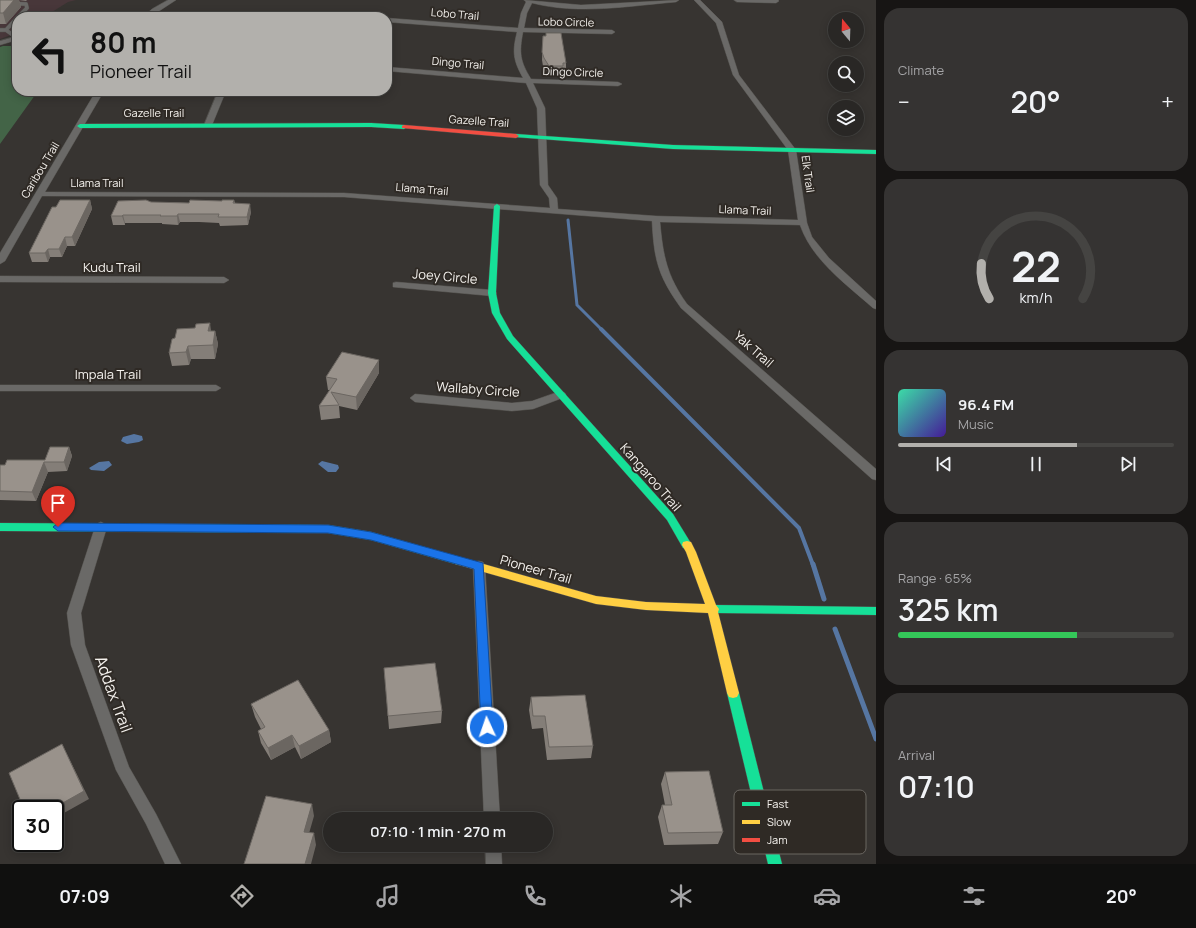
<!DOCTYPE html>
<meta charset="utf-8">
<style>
:root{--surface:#292725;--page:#353332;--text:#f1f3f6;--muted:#a5a5a7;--line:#454442;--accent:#b2b0ac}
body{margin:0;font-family:Manrope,sans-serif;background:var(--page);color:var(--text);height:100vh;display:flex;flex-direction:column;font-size:15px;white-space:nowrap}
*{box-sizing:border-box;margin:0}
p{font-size:13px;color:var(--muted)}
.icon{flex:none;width:22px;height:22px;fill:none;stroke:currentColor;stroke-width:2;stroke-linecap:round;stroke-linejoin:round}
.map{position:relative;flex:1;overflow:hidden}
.side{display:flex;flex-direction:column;gap:8px;padding:8px;background:#171514;width:320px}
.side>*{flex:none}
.hud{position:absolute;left:12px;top:12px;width:380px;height:84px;border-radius:16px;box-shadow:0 2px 10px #0003,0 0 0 1px var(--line);background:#b2b0ac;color:#111;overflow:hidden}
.needle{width:26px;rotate:341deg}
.tools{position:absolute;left:828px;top:12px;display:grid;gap:8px}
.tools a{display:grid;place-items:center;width:36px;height:36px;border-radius:50%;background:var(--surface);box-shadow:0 2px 10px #0003,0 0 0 1px var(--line);font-size:20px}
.speed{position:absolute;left:12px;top:800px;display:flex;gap:8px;font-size:20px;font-weight:700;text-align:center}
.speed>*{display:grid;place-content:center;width:52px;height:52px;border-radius:50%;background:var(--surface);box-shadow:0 2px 10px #0003,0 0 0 1px var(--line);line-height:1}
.speed .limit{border:2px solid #111;border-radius:6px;background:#fff;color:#111}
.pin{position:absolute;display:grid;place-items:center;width:34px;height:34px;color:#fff;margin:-41px -17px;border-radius:50% 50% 50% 0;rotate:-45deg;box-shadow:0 0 4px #0007}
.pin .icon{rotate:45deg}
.me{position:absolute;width:44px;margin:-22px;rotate:357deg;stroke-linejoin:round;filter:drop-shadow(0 0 3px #0008)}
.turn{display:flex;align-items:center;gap:14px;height:84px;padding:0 12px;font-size:18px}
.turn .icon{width:52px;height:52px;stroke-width:2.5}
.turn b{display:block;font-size:28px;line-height:34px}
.big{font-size:30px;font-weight:600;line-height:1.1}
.side .widget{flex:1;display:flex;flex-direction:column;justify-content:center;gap:6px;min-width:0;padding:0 14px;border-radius:16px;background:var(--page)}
.side .dial{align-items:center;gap:0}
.dial svg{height:104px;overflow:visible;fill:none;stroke:var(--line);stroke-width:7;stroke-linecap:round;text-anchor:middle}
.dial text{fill:var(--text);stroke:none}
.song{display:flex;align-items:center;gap:12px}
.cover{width:48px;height:48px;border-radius:6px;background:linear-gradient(135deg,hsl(160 70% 55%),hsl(260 70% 35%))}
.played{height:4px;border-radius:2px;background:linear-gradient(90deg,var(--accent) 65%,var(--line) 65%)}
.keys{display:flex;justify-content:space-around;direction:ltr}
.heat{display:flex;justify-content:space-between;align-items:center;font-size:22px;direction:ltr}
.charge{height:6px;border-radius:3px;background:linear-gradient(90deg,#34c759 65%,var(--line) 0)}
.trip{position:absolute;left:323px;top:812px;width:230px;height:40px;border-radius:20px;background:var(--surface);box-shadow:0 2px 10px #0003,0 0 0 1px var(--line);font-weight:600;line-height:40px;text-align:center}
.dock{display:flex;height:64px;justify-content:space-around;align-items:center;background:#10100f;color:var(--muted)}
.dock .icon{width:28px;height:28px}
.dock .selected{color:var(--accent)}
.dock b{font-size:18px;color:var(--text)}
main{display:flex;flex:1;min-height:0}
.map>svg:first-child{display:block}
</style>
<main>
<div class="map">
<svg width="876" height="864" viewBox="0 0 876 864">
<rect width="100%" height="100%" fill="#373431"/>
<path fill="#48373a" d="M0,0H76L68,2L44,17H17V33L0,39Z"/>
<path fill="#436447" d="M3,46H17V91H38L0,144V47Z"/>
<path fill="#5676a2" d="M134,434L142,436L143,440L139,442L127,444L121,441L123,437Z
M109,461L112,465L104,471L91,470L89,468L99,462Z
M322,461L338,465L339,468L336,472H328L318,464Z"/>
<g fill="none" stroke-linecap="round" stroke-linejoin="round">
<path stroke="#5676a2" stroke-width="3" d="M568,220L577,305L602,330"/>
<path stroke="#5676a2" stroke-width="4" d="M601,329L799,528L813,565"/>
<path stroke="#5676a2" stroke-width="5" d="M813,564L824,599
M835,629L876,739"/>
<defs>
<path id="lane" d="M0,3L26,4L27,8L18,17
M0,30H6L17,38
M6,30L17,18"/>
<path id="street" d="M168,0H176L150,17H143L152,9Z
M524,0L581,5L679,0L676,2C628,6 579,15 532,3L527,13L524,28L612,30L615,32L612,34L523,32C519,53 520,61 531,79L618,82L622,84L618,86L533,83L545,108L548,185L557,198L558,209L656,216L798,220L788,150L733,75L716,23L694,0H700L722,22L739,75L796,150L807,223L812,237L829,258L876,301V309L873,308C846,284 812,260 800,225L660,222C663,256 667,276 687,304L876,469V480L872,479L681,308C658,276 654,260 652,221L344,197L42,196L5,261L0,264V253L96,91H104L45,192L344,193L550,208L549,198L540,185L537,108L526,83L387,71V67L523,78C513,60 512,52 517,32L387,22V18L518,28L521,13L526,2Z
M734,0H778L779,1L776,3L737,2Z
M17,36V40L0,45V41Z
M218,91H226L212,125L205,127L204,125Z
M0,276L224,277L229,280L224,283L0,282Z
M396,282L492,290L497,293L492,296L393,287V283Z
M0,385H216L221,388L216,391H0Z
M561,391L565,393L566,395L565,397L533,409L512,411L415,402L410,398L415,394L512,403L532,401Z
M101,522L105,524L107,527L81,613L85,645L129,767L156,814L181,864H165L146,824L116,770L71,645L67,613L95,527L97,524Z
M479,561L483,562L485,566L500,819H484L473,566L475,562Z
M485,845H501L502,864H486Z"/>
<path id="fast" d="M371,123L404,125L407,127L404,129L371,127L80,128L77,126L80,124Z
M516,134L673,145L876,150V154L673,149L514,137V135Z
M497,204L500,206L496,293L500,313L513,336L673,514L692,545L691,548L687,549L683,548L667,520L507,339L492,313L488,293L494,206Z
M0,523L328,525L371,532L459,557L463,558L464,561L463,564L459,565L371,540L328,533L0,531Z
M714,605L876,607V615L714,613L710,612L709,609L710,606Z
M733,688L737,689L739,693L782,864H768L727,693L729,689Z"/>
<path id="slow" d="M687,541L691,542L696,552L716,605L719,609L718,612L739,693L737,697L733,698L729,697L727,693L708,613L646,610L596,604L459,565L455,564L454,561L455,558L459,557L596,596L646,602L705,604L686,552L682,545L683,542Z"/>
<path id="jam" d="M404,125L516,134L519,136L516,138L402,128V126Z"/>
</defs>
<use href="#lane" stroke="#52504c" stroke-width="4.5"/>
<use href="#street" stroke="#52504c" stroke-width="1"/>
<use href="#fast" stroke="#52504c" stroke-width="1"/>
<use href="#slow" stroke="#52504c" stroke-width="1"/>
<use href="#jam" stroke="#52504c" stroke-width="1"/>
<use href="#lane" stroke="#6a6967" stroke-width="3.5"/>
<use href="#street" fill="#6a6967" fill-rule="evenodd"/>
<use href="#fast" fill="#16e098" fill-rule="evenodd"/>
<use href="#slow" fill="#ffcf43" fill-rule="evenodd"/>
<use href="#jam" fill="#f24e42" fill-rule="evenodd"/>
</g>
<path fill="#847e78" d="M0,0H27L26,1L19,0L21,7L6,24H0Z
M546,33L566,63V71H563L562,73L549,74L543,66L542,60L543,36H546Z
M90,200L92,209L75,246H67L62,257H50L48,262H32L29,253L56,207Z
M234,200L235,203L251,212L248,225L220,226L219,223L199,222H180L178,225L162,224V223H125V225H113L111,216L151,202L189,203L222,201Z
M211,331H215L218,344L215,359H191L189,365L172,366L169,353Z
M379,373L357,410L339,406L340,418L321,420L319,406L330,390H328L326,377Z
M69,447L72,456L67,471L48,472L36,501L0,500V465H5L45,460Z
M384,668L442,711L441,723L389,729Z
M531,697L593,746L591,758L547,760L543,728L532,729L529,710Z
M251,704L329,730L331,742L301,759L295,747L271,760L261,743L258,731L261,729L255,717Z
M665,772L723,832L718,844L664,845L658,817L662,805H665L661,784Z"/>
<path fill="#6b6661" d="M14,0H19L21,7L6,24L3,13Z
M90,200L92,209L75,246L72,237Z
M250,204L251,212L248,225L247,217Z
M178,214L180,222L178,225L177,216Z
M123,215L125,223V225L122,216Z
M65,237L67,246L62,257L59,249Z
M48,249L50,257L48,262L45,253Z
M210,323L212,337L208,331Z
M215,331L218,344L215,359L213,345Z
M188,346L191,359L189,365L186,352Z
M379,360V373L357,410L356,397Z
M69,447L72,456L67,471L64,462Z
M44,462L48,472L36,501L32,492Z
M329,730L331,742L301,759L299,746Z
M292,735L295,747L271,760L268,748Z
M62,744L89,799L55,818V809H52Z
M312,804L314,816L306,844L304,832Z
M314,833L316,845L311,864H305Z"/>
<path fill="#99928b" stroke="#6b6661" d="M0,0H14L3,13H0Z
M546,33H561L566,63H563V66H549L544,58L542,52L543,36H546Z
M60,200H90L72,237H65L59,249H48L45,253H29L52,207H56Z
M146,200L151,202L189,203L190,200L222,201V200H234L233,203L250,204L247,217H218L219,214H178L177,216H160L161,215H123L122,216H111L118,201Z
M210,323L208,331H215L213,345L188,346L186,352L169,353L172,339L175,338L177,329L195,328L196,324Z
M342,352L379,360L356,397L331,392L339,405L319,406L337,379L326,377Z
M50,447H69L64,462H44L32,492L0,491V465H5L7,460H45Z
M435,663L442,711L388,716L384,668Z
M298,680L329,730L299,746L292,735L268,748L258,731L265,727L251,704Z
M585,695L593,746L549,747L545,716H533L531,697Z
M62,744L84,791L52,809H24L9,773Z
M709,771L723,832L668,833L662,805H672L665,772Z
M266,796L312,804L304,832L314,833L305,864H244Z"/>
<path fill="#1a73e8" stroke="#114b97" d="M58,523L328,525L371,532L483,563L493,727L491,731L487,733L483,731L481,727L474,569L371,540L328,533L58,531L53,527Z"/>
<g text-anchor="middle" stroke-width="4" stroke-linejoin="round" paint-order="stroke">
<g font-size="11" fill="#f5f2ee" stroke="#2f2a25">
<text transform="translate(455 14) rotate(5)" y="4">Lobo Trail</text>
<text transform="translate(566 22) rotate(1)" y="4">Lobo Circle</text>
<text transform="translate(458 63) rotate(5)" y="4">Dingo Trail</text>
<text transform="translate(573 72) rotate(2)" y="4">Dingo Circle</text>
<text x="154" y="117">Gazelle Trail</text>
<text transform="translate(479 121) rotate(4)" y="4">Gazelle Trail</text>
<text transform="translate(40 170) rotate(-59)" y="4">Caribou Trail</text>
<text transform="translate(808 174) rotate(82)" y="4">Elk Trail</text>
<text x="97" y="187">Llama Trail</text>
<text transform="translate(422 189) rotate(5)" y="4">Llama Trail</text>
<text transform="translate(745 210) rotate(2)" y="4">Llama Trail</text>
</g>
<g font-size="13" fill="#f5f2ee" stroke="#2f2a25">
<text x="112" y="272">Kudu Trail</text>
<text transform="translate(445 276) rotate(5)" y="5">Joey Circle</text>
<text transform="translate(754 349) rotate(41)" y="5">Yak Trail</text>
<text x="108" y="379">Impala Trail</text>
<text transform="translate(478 389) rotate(4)" y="5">Wallaby Circle</text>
<text transform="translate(651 477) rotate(49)" y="5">Kangaroo Trail</text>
<text transform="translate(536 569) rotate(16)" y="5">Pioneer Trail</text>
</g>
<g font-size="16" fill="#f5f2ee" stroke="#2f2a25">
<text transform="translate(114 694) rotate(70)" y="6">Addax Trail</text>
</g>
</g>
<rect x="734" y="790" width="132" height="64" rx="6" fill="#2f2a25" stroke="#6a6661" stroke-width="1"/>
<rect x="742" y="802" width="18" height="4" fill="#16e098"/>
<rect x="742" y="820" width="18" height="4" fill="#ffcf43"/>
<rect x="742" y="838" width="18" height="4" fill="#f24e42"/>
<g font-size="11" fill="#f5f2ee">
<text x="767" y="808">Fast</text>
<text x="767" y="826">Slow</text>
<text x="767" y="844">Jam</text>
</g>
</svg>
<div class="tools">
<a><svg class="needle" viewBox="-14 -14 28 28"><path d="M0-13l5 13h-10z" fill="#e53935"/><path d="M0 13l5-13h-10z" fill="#a5a5a7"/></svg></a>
<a><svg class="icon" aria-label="search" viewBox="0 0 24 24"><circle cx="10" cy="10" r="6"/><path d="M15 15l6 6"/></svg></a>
<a><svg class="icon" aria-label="layers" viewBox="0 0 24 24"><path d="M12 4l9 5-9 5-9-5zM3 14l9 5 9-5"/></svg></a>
</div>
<div class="speed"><div class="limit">30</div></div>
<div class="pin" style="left:58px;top:527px;background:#d93025"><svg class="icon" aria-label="arrive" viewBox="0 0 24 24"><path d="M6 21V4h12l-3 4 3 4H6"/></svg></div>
<svg class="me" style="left:487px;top:727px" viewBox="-20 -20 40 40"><circle r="17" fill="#1a73e8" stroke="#fff" stroke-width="3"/><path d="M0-11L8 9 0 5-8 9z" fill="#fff"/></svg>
<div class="trip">07:10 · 1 min · 270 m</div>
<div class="hud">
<div class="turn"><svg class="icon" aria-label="left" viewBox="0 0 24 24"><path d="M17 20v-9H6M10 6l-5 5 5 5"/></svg><div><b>80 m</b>Pioneer Trail</div></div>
</div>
</div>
<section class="side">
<div class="widget"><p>Climate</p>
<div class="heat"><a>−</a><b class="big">20°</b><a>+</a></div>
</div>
<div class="widget dial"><svg viewBox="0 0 100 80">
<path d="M14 69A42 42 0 1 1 86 69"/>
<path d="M14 69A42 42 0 0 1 8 42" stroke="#b2b0ac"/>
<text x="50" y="56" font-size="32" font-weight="700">22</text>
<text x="50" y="72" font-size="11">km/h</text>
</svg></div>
<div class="widget">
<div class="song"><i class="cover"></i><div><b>96.4 FM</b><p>Music</p></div></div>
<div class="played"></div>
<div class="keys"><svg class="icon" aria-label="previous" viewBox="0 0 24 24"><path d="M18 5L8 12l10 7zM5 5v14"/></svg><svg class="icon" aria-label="pause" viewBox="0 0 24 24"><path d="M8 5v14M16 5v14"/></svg><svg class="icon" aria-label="next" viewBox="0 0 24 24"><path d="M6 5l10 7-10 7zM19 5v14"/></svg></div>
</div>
<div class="widget"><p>Range · 65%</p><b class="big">325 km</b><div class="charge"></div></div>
<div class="widget"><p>Arrival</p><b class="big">07:10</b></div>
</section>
</main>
<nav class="dock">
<b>07:09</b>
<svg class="icon selected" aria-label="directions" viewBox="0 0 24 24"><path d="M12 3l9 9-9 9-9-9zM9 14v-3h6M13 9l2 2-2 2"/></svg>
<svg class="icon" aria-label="music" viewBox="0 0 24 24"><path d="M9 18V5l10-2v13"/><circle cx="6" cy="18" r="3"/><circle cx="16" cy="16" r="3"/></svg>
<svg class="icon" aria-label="phone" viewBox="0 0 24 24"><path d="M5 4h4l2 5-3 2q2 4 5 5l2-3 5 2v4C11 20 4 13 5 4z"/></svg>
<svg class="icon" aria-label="climate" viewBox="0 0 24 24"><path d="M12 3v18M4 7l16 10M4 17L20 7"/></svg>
<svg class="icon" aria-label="car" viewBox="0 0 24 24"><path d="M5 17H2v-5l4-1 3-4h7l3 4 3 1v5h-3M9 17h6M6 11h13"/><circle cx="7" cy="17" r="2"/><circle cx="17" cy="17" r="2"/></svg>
<svg class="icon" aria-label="filters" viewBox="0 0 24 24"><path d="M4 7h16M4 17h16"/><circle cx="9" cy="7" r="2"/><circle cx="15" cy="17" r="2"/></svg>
<b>20°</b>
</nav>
